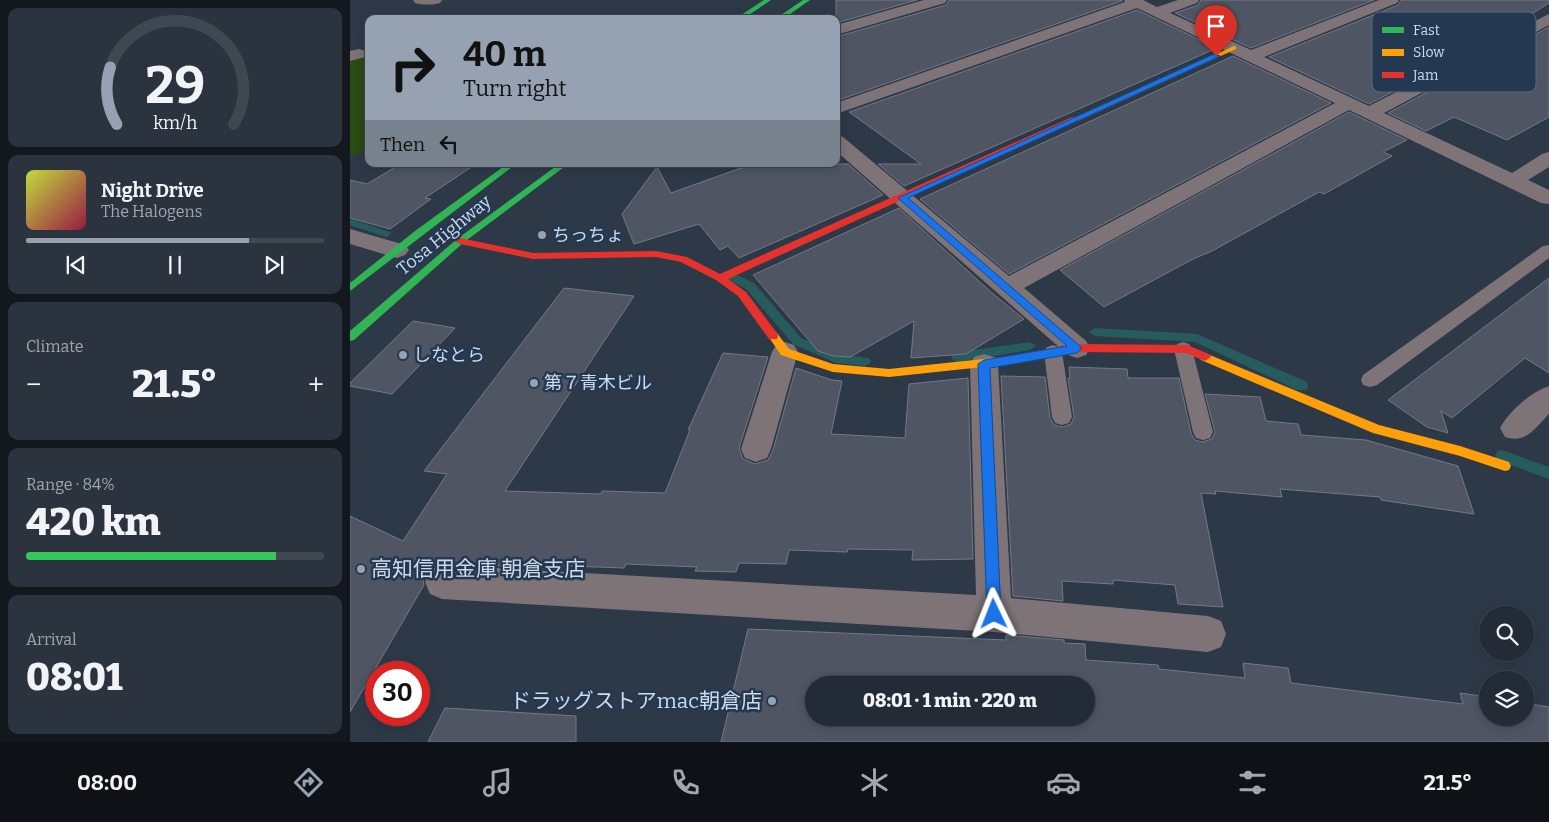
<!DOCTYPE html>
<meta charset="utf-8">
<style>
:root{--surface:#222b36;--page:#2a333e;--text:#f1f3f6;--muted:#a2a7ad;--line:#3f4751;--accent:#96a2b2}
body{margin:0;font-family:Bitter,"Noto Sans JP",serif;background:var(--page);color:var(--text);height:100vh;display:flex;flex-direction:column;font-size:19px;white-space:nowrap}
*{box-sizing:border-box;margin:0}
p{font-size:16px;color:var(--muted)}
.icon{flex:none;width:28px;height:28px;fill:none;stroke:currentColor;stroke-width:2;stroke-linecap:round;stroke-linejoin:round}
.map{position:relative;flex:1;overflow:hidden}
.side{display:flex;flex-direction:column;gap:8px;padding:8px;background:#13181e;width:350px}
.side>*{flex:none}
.hud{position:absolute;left:15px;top:15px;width:475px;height:152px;border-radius:10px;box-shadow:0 2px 12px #0003,0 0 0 1px var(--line);background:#96a2b2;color:#111;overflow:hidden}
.tools{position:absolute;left:1129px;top:606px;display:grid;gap:10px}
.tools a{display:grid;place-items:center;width:55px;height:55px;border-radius:50%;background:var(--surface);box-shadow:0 2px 12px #0003,0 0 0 1px var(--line);font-size:25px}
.speed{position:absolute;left:15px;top:661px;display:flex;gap:10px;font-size:25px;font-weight:700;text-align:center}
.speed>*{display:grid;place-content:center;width:65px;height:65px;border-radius:50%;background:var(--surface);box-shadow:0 2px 12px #0003,0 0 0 1px var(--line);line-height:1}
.speed .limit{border:8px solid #d22;background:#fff;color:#111}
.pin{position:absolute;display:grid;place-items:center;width:42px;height:42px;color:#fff;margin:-51px -21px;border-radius:50% 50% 50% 0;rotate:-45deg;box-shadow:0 0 5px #0007}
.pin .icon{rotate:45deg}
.me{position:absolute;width:55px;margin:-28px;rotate:358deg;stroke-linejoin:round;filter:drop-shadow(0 0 4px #0008)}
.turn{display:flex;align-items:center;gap:18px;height:105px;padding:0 15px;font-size:22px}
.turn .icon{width:65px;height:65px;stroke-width:2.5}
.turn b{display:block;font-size:35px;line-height:42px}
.then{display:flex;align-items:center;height:48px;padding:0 15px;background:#0003;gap:10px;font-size:19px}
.big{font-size:38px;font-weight:800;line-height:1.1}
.side .tile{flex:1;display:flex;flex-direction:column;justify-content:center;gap:8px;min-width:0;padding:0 18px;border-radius:10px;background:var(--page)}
.side .dial{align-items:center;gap:0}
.dial svg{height:130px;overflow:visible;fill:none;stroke:var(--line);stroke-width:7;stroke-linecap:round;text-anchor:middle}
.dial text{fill:var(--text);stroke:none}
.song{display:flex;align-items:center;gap:15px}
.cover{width:60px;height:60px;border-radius:8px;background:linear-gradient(135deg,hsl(70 70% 55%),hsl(340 70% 35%))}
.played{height:5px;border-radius:2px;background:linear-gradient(90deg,var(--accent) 75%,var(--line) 75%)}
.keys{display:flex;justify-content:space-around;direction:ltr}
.heat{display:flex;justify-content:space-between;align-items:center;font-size:28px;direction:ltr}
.charge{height:8px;border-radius:4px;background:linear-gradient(90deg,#34c759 84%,var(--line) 0)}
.trip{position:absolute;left:455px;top:676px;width:290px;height:50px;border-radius:25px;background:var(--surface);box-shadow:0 2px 12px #0003,0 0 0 1px var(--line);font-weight:800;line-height:50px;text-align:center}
.tabs{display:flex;height:80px;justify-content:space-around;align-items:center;background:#0e1116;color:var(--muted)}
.tabs .icon{width:35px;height:35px}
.tabs .current{color:var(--accent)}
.tabs b{font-size:22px;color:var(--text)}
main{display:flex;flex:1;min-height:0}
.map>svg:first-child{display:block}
</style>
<main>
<section class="side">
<div class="tile dial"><svg viewBox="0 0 100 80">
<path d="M14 69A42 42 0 1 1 86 69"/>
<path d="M14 69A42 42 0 0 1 10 34" stroke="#96a2b2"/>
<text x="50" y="56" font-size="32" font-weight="700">29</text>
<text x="50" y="72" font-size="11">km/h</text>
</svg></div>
<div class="tile">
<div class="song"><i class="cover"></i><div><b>Night Drive</b><p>The Halogens</p></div></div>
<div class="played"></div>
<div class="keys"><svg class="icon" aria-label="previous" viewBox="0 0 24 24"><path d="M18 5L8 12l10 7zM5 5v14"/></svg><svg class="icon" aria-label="pause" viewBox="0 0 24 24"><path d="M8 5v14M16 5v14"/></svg><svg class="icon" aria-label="next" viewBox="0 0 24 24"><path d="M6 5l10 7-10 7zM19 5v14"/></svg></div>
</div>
<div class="tile"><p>Climate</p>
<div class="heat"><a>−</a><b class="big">21.5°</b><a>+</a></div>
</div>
<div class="tile"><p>Range · 84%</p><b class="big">420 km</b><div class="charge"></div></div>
<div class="tile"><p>Arrival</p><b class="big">08:01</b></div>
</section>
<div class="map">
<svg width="1199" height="742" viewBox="0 0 1199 742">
<rect width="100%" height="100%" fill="#2e3948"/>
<path fill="#2a4b13" d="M19,54V150L0,156V59Z"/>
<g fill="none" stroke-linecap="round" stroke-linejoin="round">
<path fill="#265c5d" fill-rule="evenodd" d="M0,219L40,232L41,234L36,237L0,225Z
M379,271L404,283L451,338L488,354L519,358L521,361L519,364L515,366L486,363L443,344L396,289L375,278L374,275Z
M745,328L847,334L957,382L958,386L957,390H947L845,342L745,336L739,332Z
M680,342L686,346L680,350L607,362L603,360L601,357L603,354L607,352Z
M1152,450L1199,467V479L1147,460L1145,456L1147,452Z"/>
</g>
<path fill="#4f5562" stroke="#727986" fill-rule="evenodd" d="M486,0H567L486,23Z
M599,0H772V1L486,101V37L596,5Z
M851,0H1024L901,48L825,13L848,5Z
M1051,0H1199V3L1174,19L1181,21L1019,104L919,57L1048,5Z
M787,10L867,48L554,186L528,164H571L499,112Z
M1199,27V117L1157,140L1104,117L1076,131L1038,113Z
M883,56L981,103L659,274L570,199Z
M999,112L1057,140L1033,152L1042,156L974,194L969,192L862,251L841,260L754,307L710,270Z
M55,164H126L75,198L81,199L40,229L0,218V180L17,184L47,166Z
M402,164H498L533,195L389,258L378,246L370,250L349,224L284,244L272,214L307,167L321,193Z
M549,208L641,292L674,319L616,354L561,358L564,321L500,357L483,356L468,351L403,275Z
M1199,278V373L1175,358L1102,418L1091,411L1098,433L1077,427L1038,400Z
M214,288L284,296L155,491L251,494L252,491L315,493L340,430H338L373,353L418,357L389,448L393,459L405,464L418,460L423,450L446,368L482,380L492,381L481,434L555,438L559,384L618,378L623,559L562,560L563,550L498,549L497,552L439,550L436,564L389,563L386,572L345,571L347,567L276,564L274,568L195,565L194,568L91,563L78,569L73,581L74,585L0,712V516L53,541L97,474L74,471Z
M63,321L105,328L42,394L0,386V383Z
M719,367L777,369L778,378H829L841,433L845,440L852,442L862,439L865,432L855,394L910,397L916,421L948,424L951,435L1016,440L1108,466L1124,514L1031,500L1030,497L930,489L932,497L865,491L866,494L851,493L873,607L828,604L825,585L763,580V584L712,581L713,601L663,596L651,376L695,377L700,418L704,425L713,427L721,424L724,417L718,378H720Z
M398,629L656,640V635L714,640V643L735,644L736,660L808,665L809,669L895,678L893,663L938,668L941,683L1113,704L1110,693L1138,697V718H1175V703L1199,707V742H371ZM464,685H736V718H464Z
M95,708L226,716V742H78Z"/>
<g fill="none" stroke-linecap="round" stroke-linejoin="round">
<path fill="#7e7478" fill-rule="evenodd" d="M1199,245V258L1027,385L1020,387L1013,385L1011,380L1013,375L1193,246Z
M833,342L839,344L842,349L863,432L860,438L853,440L846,438L843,432L824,349L827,344Z
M703,345L709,347L712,352L722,417L719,423L712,425L705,423L702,417L694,352L697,347Z"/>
<path fill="#7e7478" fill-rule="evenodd" d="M63,0H92L90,3C82,5 73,5 65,3Z
M574,0H597L595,3L486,35V25Z
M774,0H793L807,7L828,0H849L847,3L820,13L901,50L1029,0H1049L1047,3L914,57L1019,106L1199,14V25L1034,113L1162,173L1192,154L1199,152V167L1178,180L1199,190V204L1191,203L999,110L674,288L736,341L740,348L736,355L727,358L718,355L486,151V135L493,137L659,276L985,103L787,8L486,114V103L775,2Z
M9,49L15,51L17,54L15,57L0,61V51Z
M0,229L55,245L59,250L55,255L47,258L0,244Z
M435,342L444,345L448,352L421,449L417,458L406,462L395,458L391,449L422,352L426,345Z
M634,354L644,357L648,364L661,598L858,616L871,621L876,634L871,647L858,652L644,632L92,599L80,594L75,582L80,570L92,565L626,595L620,364L624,357Z
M1199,386V414C1185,428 1176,444 1155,437L1150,428C1159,411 1181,392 1199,386Z"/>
<path fill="#30b455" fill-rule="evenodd" d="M414,0H421L393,19H385Z
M453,0H460L433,19H425Z
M157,164H166L0,291V283L65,231Z
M209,164H218L113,243L4,340L0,341V331L107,239Z"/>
<path fill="#ff9f0a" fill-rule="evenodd" d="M884,46L886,47V49L728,121L721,119Z
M423,332L427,333L439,349L483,364L539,369L652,357L658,361L652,365L539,377L483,372L431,355L418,336Z
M855,353L1029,425L1110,446L1159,462L1161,466L1159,470L1155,471L1110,456L1023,433L851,360L849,357Z"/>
<path fill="#e5322d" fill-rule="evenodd" d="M722,117L729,119L378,279L396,292L427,333L428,336L427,339H419L388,296L366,280L331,262L306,257L183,259L110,244L105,241L110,238L183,253L306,251L337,257L370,274Z
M727,344L837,345L859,354L861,357L855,361L836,353L727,352L652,365L646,361L652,357Z"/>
</g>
<path fill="#1a73e8" stroke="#114b97" d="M864,54L870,56L558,198L732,348L727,353L640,368L651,614L649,619L644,621L639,619L637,614L628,364L634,360L717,346L548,198Z"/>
<g fill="#96a2b2" stroke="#243852" stroke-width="2">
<circle cx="192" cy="235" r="5"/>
<circle cx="53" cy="355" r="5"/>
<circle cx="184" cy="383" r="5"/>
<circle cx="11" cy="569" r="5"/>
<circle cx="422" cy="701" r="5"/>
</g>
<g text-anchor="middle" stroke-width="5" stroke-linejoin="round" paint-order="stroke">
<g font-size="18" fill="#cedbeb" stroke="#243852">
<text transform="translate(94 235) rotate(-39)" y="6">Tosa Highway</text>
</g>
<g font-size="18" fill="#cedbeb" stroke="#243852" text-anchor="start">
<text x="202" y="241">ちっちょ</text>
<text x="63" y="361">しなとら</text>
<text x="194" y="389">第７青木ビル</text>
</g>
<g font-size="21" fill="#cedbeb" stroke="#243852" text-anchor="start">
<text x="21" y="576">高知信用金庫 朝倉支店</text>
<text x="412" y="708" text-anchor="end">ドラッグストアmac朝倉店</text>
</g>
</g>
<rect x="1022" y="12" width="164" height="80" rx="8" fill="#243852" stroke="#576980" stroke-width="1"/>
<rect x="1032" y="27" width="22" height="6" fill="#30b455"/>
<rect x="1032" y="49" width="22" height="7" fill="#ff9f0a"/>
<rect x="1032" y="72" width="22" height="6" fill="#e5322d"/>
<g font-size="14" fill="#cedbeb">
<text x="1063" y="35">Fast</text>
<text x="1063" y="57">Slow</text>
<text x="1063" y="80">Jam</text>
</g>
</svg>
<div class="tools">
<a><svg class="icon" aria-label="search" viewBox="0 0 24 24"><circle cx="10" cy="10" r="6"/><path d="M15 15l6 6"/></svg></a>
<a><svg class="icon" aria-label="layers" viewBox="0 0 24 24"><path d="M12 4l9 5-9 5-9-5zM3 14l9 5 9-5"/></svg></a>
</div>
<div class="speed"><div class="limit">30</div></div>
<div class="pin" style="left:866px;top:56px;background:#d93025"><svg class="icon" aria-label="arrive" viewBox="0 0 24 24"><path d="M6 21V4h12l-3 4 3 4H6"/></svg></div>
<svg class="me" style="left:644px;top:614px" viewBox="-20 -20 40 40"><path d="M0-17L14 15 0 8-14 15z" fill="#1a73e8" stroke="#fff" stroke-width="4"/></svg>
<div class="trip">08:01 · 1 min · 220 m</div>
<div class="hud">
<div class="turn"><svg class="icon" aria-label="right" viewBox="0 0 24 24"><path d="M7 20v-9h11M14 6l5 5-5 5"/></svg><div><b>40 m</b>Turn right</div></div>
<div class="then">Then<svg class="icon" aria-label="left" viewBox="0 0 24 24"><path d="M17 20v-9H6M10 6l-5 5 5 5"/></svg></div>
</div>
</div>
</main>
<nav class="tabs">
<b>08:00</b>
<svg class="icon current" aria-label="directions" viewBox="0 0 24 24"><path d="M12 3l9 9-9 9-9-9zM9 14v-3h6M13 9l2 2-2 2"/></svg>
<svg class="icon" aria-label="music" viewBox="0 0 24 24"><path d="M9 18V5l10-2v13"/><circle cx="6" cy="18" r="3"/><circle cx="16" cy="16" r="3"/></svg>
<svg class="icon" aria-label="phone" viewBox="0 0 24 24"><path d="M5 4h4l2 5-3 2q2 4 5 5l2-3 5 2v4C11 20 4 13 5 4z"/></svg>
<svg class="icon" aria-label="climate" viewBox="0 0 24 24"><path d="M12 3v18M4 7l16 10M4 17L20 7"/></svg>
<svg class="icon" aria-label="car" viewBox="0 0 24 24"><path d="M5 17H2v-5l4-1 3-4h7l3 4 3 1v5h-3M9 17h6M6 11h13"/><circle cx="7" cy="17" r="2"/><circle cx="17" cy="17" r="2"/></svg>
<svg class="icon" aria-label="filters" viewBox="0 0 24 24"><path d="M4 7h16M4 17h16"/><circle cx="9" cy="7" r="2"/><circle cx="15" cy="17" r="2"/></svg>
<b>21.5°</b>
</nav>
